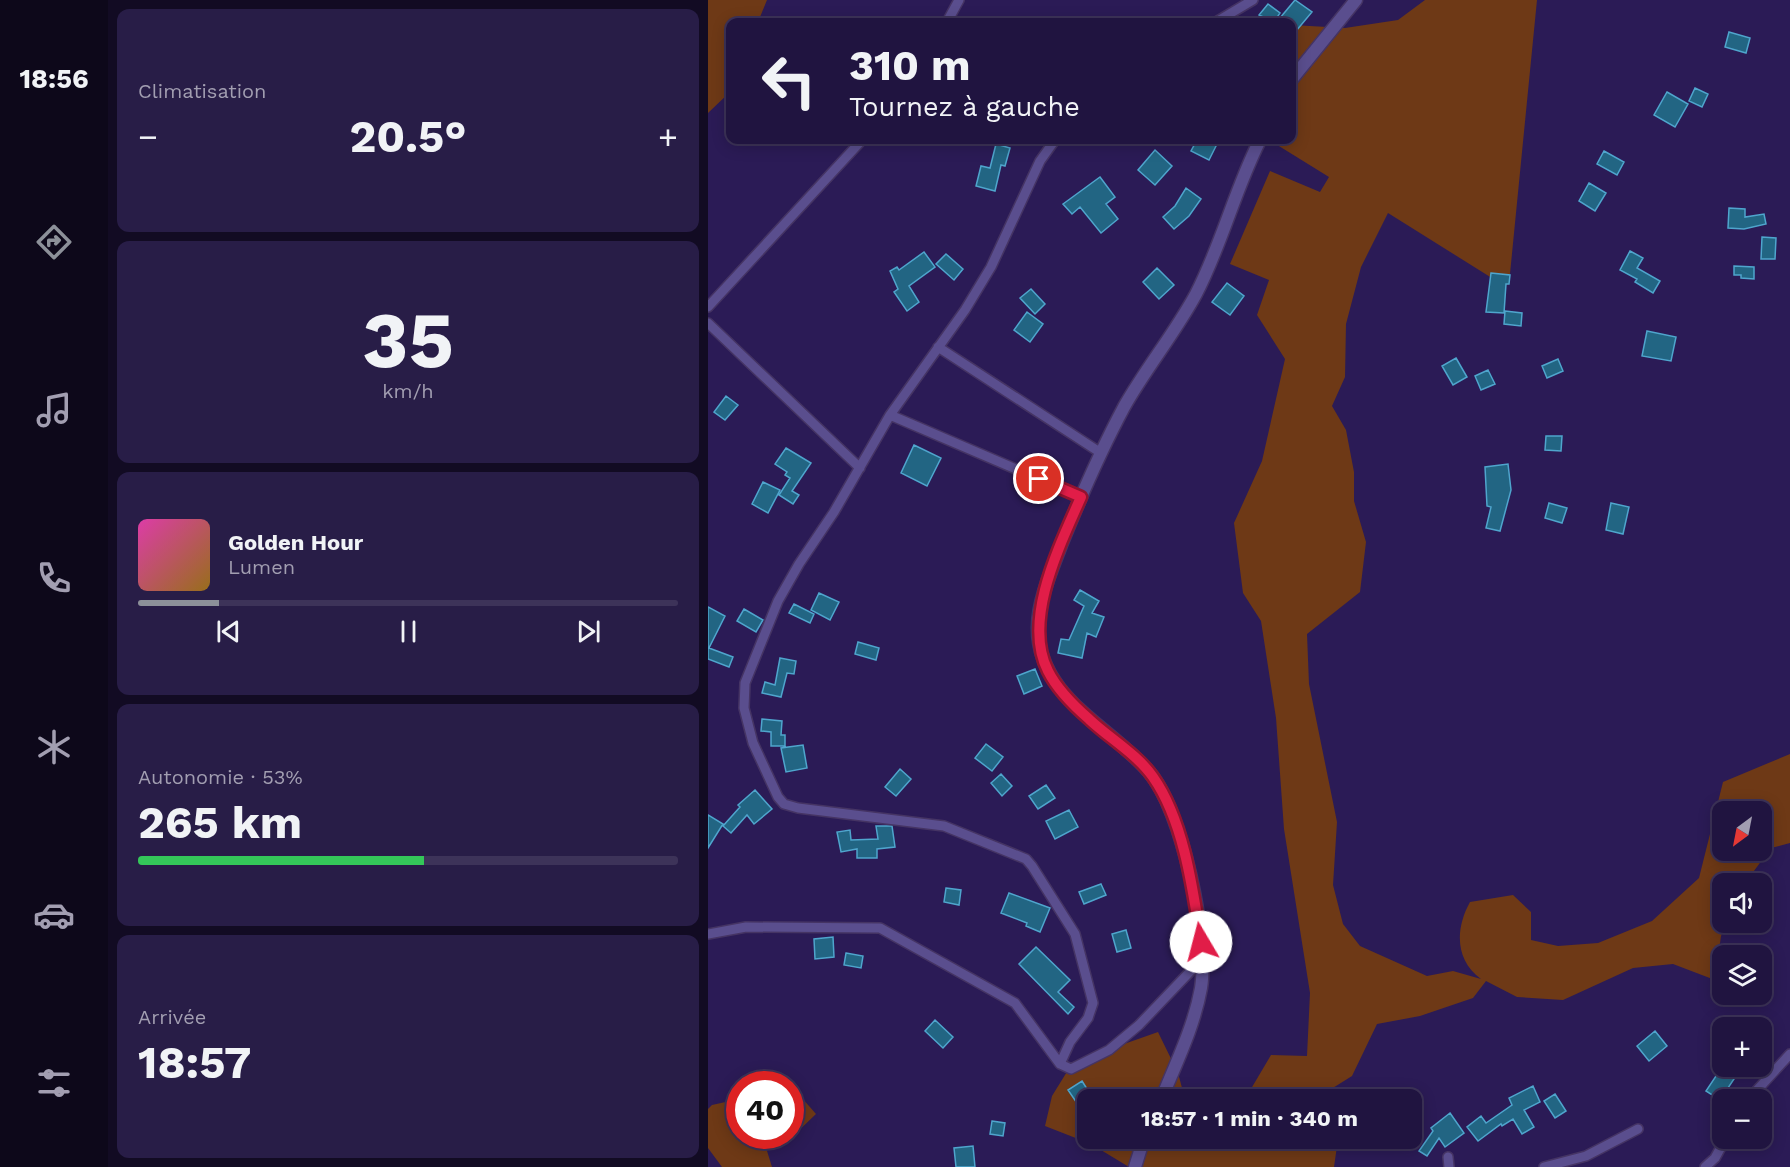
<!DOCTYPE html>
<html lang="fr">
<meta charset="utf-8">
<style>
:root{--surface:#201440;--page:#281d47;--text:#f1f3f6;--muted:#a29eb1;--line:#3d3359;--accent:#8c9099}
body{margin:0;font-family:"Work Sans",sans-serif;background:var(--page);color:var(--text);height:100vh;display:flex;flex-direction:column;font-size:22px;white-space:nowrap}
*{box-sizing:border-box;margin:0}
p{font-size:20px;color:var(--muted)}
.icon{flex:none;width:33px;height:33px;fill:none;stroke:currentColor;stroke-width:2;stroke-linecap:round;stroke-linejoin:round}
.map{position:relative;flex:1;overflow:hidden}
.panel{display:flex;flex-direction:column;gap:9px;padding:9px;background:#120b23;width:600px}
.panel>*{flex:none}
.hud{position:absolute;left:18px;top:18px;width:570px;height:126px;border-radius:12px;box-shadow:0 3px 15px #0003,0 0 0 2px var(--line);background:#201440;color:var(--text);overflow:hidden}
.needle{width:39px;rotate:212deg}
.buttons{position:absolute;left:1004px;top:801px;display:grid;gap:12px}
.buttons a{display:grid;place-items:center;width:60px;height:60px;border-radius:12px;background:var(--surface);box-shadow:0 3px 15px #0003,0 0 0 2px var(--line);font-size:30px}
.speed{position:absolute;left:18px;top:1071px;display:flex;gap:12px;font-size:30px;font-weight:700;text-align:center}
.speed>*{display:grid;place-content:center;width:78px;height:78px;border-radius:50%;background:var(--surface);box-shadow:0 3px 15px #0003,0 0 0 2px var(--line);line-height:1}
.speed .limit{border:9px solid #d22;background:#fff;color:#111}
.pin{position:absolute;display:grid;place-items:center;width:51px;height:51px;color:#fff;margin:-26px;border:3px solid #fff;border-radius:50%;box-shadow:0 2px 6px #0007}
.me{position:absolute;width:66px;margin:-33px;rotate:352deg;stroke-linejoin:round;filter:drop-shadow(0 0 4px #0008)}
.turn{display:flex;align-items:center;gap:21px;height:126px;padding:0 24px;font-size:27px}
.turn .icon{width:78px;height:78px;stroke-width:2.5}
.turn b{display:block;font-size:42px;line-height:51px}
.big{font-size:45px;font-weight:700;line-height:1.1}
.panel .tile{flex:1;display:flex;flex-direction:column;justify-content:center;gap:9px;min-width:0;padding:0 21px;border-radius:12px;background:var(--page)}
.panel .dial{align-items:center;gap:0}
.dial b{font-size:78px;line-height:1}
.song{display:flex;align-items:center;gap:18px}
.cover{width:72px;height:72px;border-radius:9px;background:linear-gradient(135deg,hsl(320 70% 55%),hsl(40 70% 35%))}
.played{height:6px;border-radius:3px;background:linear-gradient(90deg,var(--accent) 15%,var(--line) 15%)}
.keys{display:flex;justify-content:space-around;direction:ltr}
.heat{display:flex;justify-content:space-between;align-items:center;font-size:33px;direction:ltr}
.charge{height:9px;border-radius:4px;background:linear-gradient(90deg,#34c759 53%,var(--line) 0)}
.trip{position:absolute;left:369px;top:1089px;width:345px;height:60px;border-radius:12px;background:var(--surface);box-shadow:0 3px 15px #0003,0 0 0 2px var(--line);font-weight:700;line-height:60px;text-align:center}
main{display:flex;flex:1;min-height:0}
.dock{display:flex;flex-direction:column;width:108px;justify-content:space-around;align-items:center;background:#0d081a;color:var(--muted)}
.dock .icon{width:42px;height:42px}
.dock .on{color:var(--accent)}
.dock b{font-size:27px;color:var(--text)}
.map>svg:first-child{display:block}
</style>
<main>
<nav class="dock">
<b>18:56</b>
<svg class="icon on" aria-label="directions" viewBox="0 0 24 24"><path d="M12 3l9 9-9 9-9-9zM9 14v-3h6M13 9l2 2-2 2"/></svg>
<svg class="icon" aria-label="music" viewBox="0 0 24 24"><path d="M9 18V5l10-2v13"/><circle cx="6" cy="18" r="3"/><circle cx="16" cy="16" r="3"/></svg>
<svg class="icon" aria-label="phone" viewBox="0 0 24 24"><path d="M5 4h4l2 5-3 2q2 4 5 5l2-3 5 2v4C11 20 4 13 5 4z"/></svg>
<svg class="icon" aria-label="climate" viewBox="0 0 24 24"><path d="M12 3v18M4 7l16 10M4 17L20 7"/></svg>
<svg class="icon" aria-label="car" viewBox="0 0 24 24"><path d="M5 17H2v-5l4-1 3-4h7l3 4 3 1v5h-3M9 17h6M6 11h13"/><circle cx="7" cy="17" r="2"/><circle cx="17" cy="17" r="2"/></svg>
<svg class="icon" aria-label="filters" viewBox="0 0 24 24"><path d="M4 7h16M4 17h16"/><circle cx="9" cy="7" r="2"/><circle cx="15" cy="17" r="2"/></svg>
</nav>
<section class="panel">
<div class="tile"><p>Climatisation</p>
<div class="heat"><a>−</a><b class="big">20.5°</b><a>+</a></div>
</div>
<div class="tile dial"><b>35</b><p>km/h</p></div>
<div class="tile">
<div class="song"><i class="cover"></i><div><b>Golden Hour</b><p>Lumen</p></div></div>
<div class="played"></div>
<div class="keys"><svg class="icon" aria-label="previous" viewBox="0 0 24 24"><path d="M18 5L8 12l10 7zM5 5v14"/></svg><svg class="icon" aria-label="pause" viewBox="0 0 24 24"><path d="M8 5v14M16 5v14"/></svg><svg class="icon" aria-label="next" viewBox="0 0 24 24"><path d="M6 5l10 7-10 7zM19 5v14"/></svg></div>
</div>
<div class="tile"><p>Autonomie · 53%</p><b class="big">265 km</b><div class="charge"></div></div>
<div class="tile"><p>Arrivée</p><b class="big">18:57</b></div>
</section>
<div class="map">
<svg width="1082" height="1167" viewBox="0 0 1082 1167">
<rect width="100%" height="100%" fill="#2b1b56"/>
<path fill="#6e3916" fill-rule="evenodd" d="M0,0H59L50,22H22V92L0,113Z
M717,0H829L801,284L795,285L680,213L653,267L638,324L637,377L624,406L638,430L646,472V501L658,542L652,592L599,634L601,684L629,822L625,885L635,924L652,946L719,976L745,971L773,979C747,960 747,929 762,902L805,895L823,912V940L850,946L890,943L944,921L991,878L1015,782L1082,754V843L1063,848L1037,883L1014,884V922L1019,923L1013,936L1007,980L965,964L925,968L855,1000L809,997L778,981L765,998L712,1016L669,1024L644,1076L612,1096L613,1099H537L563,1055L599,1056L602,993L576,829L568,718L553,621L535,593L526,523L554,461L577,359L549,315L561,280L522,264L562,171L612,192L621,177L561,140H584V25L637,28L690,20ZM1014,812H1053V850H1014Z
M450,1032L470,1073L477,1099L380,1100V1138H507L513,1142L515,1138H627L629,1146L626,1167H421L383,1144L337,1126L344,1096L365,1062Z
M83,1097L94,1098L108,1114L82,1139L55,1138L64,1167H14L0,1148V1109L4,1105L31,1099L32,1136H82Z"/>
<path fill="#226583" stroke="#4fa5cd" stroke-width="1.5" d="M587,0L604,12L588,31L584,22L572,18Z
M560,4L572,13L566,22L551,15Z
M1021,32L1042,38L1038,53L1017,47Z
M987,88L1000,94L994,107L981,101Z
M959,92L980,104L967,127L946,115Z
M489,140H511L501,160L483,151Z
M288,144L302,148L297,166L293,165L287,191L268,186L273,166L282,168Z
M447,150L464,166L447,185L430,170Z
M896,151L916,162L909,175L889,164Z
M392,177L407,197L398,204L410,219L393,233L372,207L364,214L355,204Z
M881,183L898,193L887,211L871,201Z
M478,188L493,199L481,216L466,229L455,217L467,206Z
M1021,208L1037,209V217L1056,214L1058,224L1036,229L1020,228Z
M1054,237L1068,238L1067,259H1053Z
M922,251L935,258L929,268L952,281L945,293L927,282L929,279L912,270Z
M216,252L227,267L201,286L211,302L199,311L186,292L190,289L182,271L189,267L191,270Z
M238,254L255,269L246,280L228,264Z
M1026,266L1046,267V279L1033,278V275H1026Z
M449,268L466,285L451,299L435,282Z
M783,273L802,275L801,284H798L796,313L778,312Z
M519,283L536,296L522,315L504,302Z
M323,289L337,304L327,314L312,298Z
M797,311L814,313L813,326L796,324Z
M319,312L335,324L322,342L306,330Z
M939,331L968,337L963,361L934,356Z
M748,358L759,377L745,385L734,366Z
M850,359L855,371L839,378L834,366Z
M780,370L787,384L773,390L767,376Z
M18,396L30,405L17,420L6,412Z
M838,436H854L853,451L837,450Z
M206,445L233,458L219,486L193,473Z
M78,448L103,463L84,491L91,495L85,504L71,495L82,478L77,475L79,472L67,464Z
M800,464L803,490L792,531L778,528L783,507L779,506L777,467Z
M55,482L72,490L60,513L44,504Z
M841,503L859,508L854,523L837,518Z
M903,503L921,507L915,534L898,530Z
M372,590L391,601L384,613L396,617L388,637L379,633L374,658L350,653L353,639L361,640L376,606L366,600Z
M111,593L131,602L122,620L103,610Z
M86,604L106,614L102,623L81,613Z
M0,607L17,616L1,648L25,657L21,667L0,659Z
M36,609L55,620L48,632L29,621Z
M150,642L171,648L168,660L147,654Z
M72,658L88,661L86,674L79,673L73,697L54,693L57,682L67,685Z
M327,669L334,686L316,694L309,676Z
M54,719L74,721L73,735H77V746H63V732L53,731Z
M278,744L295,757L284,771L267,758Z
M95,745L99,768L78,772L73,748Z
M192,769L203,779L188,796L177,787Z
M293,774L304,786L294,796L283,783Z
M338,785L347,798L330,809L321,796Z
M47,790L64,809L46,824L39,815L23,833L15,826L32,807L30,805Z
M361,810L370,827L347,839L338,821Z
M0,815L15,824L0,848Z
M168,826H184L187,847L169,849V858H149V849L133,852L129,832L142,830L143,840L170,839Z
M393,884L398,895L376,904L371,892Z
M238,888L253,890L251,905L236,902Z
M301,893L342,908L332,932L318,926L319,923L293,913Z
M418,930L423,948L409,952L404,934Z
M125,937L126,957L107,959L106,939Z
M328,947L362,980L350,992L366,1007L360,1014L311,964Z
M138,953L155,956L153,968L136,965Z
M227,1020L245,1037L235,1048L217,1031Z
M947,1031L959,1046L941,1061L929,1046Z
M1012,1070L1026,1079L1012,1100L998,1091Z
M374,1081L386,1100H380V1105L373,1109L360,1090Z
M825,1086L832,1102L816,1110L826,1127L814,1134L805,1119L794,1126L793,1124L770,1141L759,1127L773,1116L778,1123L804,1105L801,1098Z
M847,1094L858,1111L847,1118L836,1101Z
M742,1113L756,1133L737,1147L731,1138L719,1156L711,1151L725,1131L723,1128Z
M284,1121L297,1123L295,1136L282,1134Z
M265,1146L267,1167H248L246,1148Z"/>
<g fill="none" stroke-linecap="round" stroke-linejoin="round">
<defs>
<path id="street" d="M239,22L251,0
M508,22L545,0
M347,140L332,161L283,267L257,310L182,415L126,512L91,564L70,601L37,683L36,708L45,743L70,797L76,804L90,808L236,826L318,859L324,866L367,934L385,1003L380,1018L362,1042L352,1064L363,1069L401,1050L431,1025L495,958
M0,307L154,140
M0,323L152,468
M230,347L393,453
M182,415L373,497
M0,934L38,927L172,928L307,1003L352,1064
M1040,1100L1082,1054
M740,1157L741,1167
M836,1167L878,1156L930,1129
M997,1167L1007,1158L1018,1138"/>
<path id="secondary" d="M584,79L648,0
M453,1100C468,1063 486,1027 493,988C501,939 474,809 441,772C402,726 329,697 330,627C330,601 344,569 353,545C372,498 392,452 416,407C438,368 467,333 488,294C514,244 527,189 552,140
M427,1167L436,1138"/>
</defs>
<use href="#street" stroke="#453464" stroke-width="12"/>
<use href="#secondary" stroke="#453464" stroke-width="15"/>
<use href="#street" stroke="#5a4e8e" stroke-width="9"/>
<use href="#secondary" stroke="#5a4e8e" stroke-width="12"/>
</g>
<g fill="none" stroke-linecap="round" stroke-linejoin="round">
<defs>
<path id="route" d="M331,479L373,497C352,545 314,620 340,671C349,689 366,706 381,719C401,738 429,754 445,777C476,821 485,890 493,942"/>
</defs>
<use href="#route" stroke="#92132f" stroke-width="15"/>
<use href="#route" stroke="#e11d48" stroke-width="10"/>
</g>
</svg>
<div class="buttons">
<a><svg class="needle" viewBox="-14 -14 28 28"><path d="M0-13l5 13h-10z" fill="#e53935"/><path d="M0 13l5-13h-10z" fill="#a29eb1"/></svg></a>
<a><svg class="icon" aria-label="sound" viewBox="0 0 24 24"><path d="M4 9h4l5-4v14l-5-4H4zM17 9q2 3 0 6"/></svg></a>
<a><svg class="icon" aria-label="layers" viewBox="0 0 24 24"><path d="M12 4l9 5-9 5-9-5zM3 14l9 5 9-5"/></svg></a>
<a>+</a>
<a>−</a>
</div>
<div class="speed"><div class="limit">40</div></div>
<div class="pin" style="left:331px;top:479px;background:#d93025"><svg class="icon" aria-label="arrive" viewBox="0 0 24 24"><path d="M6 21V4h12l-3 4 3 4H6"/></svg></div>
<svg class="me" style="left:493px;top:942px" viewBox="-20 -20 40 40"><circle r="19" fill="#fff"/><path d="M0-13L10 11 0 6-10 11z" fill="#e11d48"/></svg>
<div class="trip">18:57 · 1 min · 340 m</div>
<div class="hud">
<div class="turn"><svg class="icon" aria-label="left" viewBox="0 0 24 24"><path d="M17 20v-9H6M10 6l-5 5 5 5"/></svg><div><b>310 m</b>Tournez à gauche</div></div>
</div>
</div>
</main>
